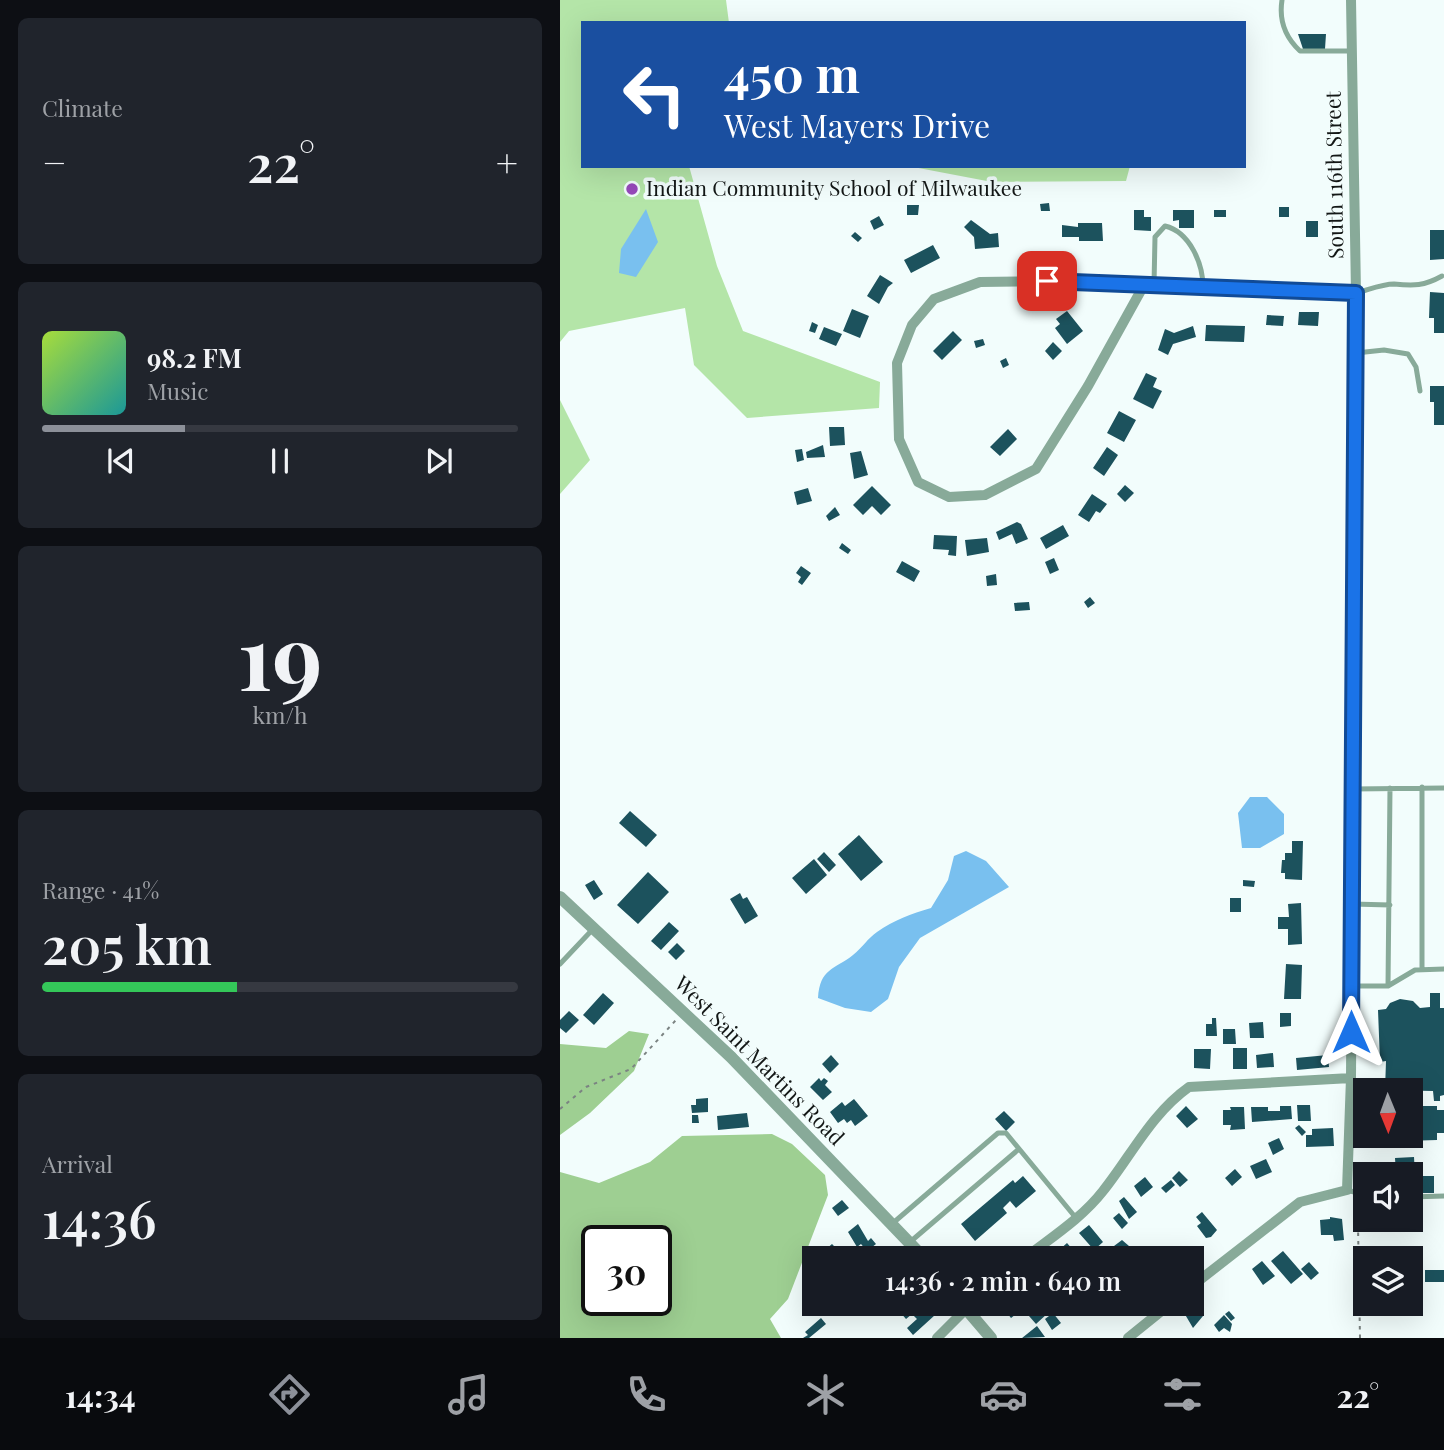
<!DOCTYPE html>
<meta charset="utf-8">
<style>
:root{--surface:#171b24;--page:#20242c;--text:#f1f3f6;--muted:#9ea1a6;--line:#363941;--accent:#8c9099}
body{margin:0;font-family:"Playfair Display",serif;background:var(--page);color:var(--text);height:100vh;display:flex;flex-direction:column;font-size:26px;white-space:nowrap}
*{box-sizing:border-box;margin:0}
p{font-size:23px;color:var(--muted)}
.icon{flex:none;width:38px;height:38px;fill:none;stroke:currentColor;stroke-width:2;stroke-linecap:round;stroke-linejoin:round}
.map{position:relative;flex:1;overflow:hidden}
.sheet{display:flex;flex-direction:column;gap:18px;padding:18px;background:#0d0f14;width:560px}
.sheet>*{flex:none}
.hud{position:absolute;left:21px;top:21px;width:665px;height:147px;border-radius:0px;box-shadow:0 7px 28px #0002;background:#1a4fa0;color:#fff;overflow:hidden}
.needle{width:46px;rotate:179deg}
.fabs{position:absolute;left:793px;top:1078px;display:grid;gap:14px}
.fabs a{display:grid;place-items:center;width:70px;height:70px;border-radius:0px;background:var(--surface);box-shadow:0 7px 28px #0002;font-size:35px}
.speed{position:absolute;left:21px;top:1225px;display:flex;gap:14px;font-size:35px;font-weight:700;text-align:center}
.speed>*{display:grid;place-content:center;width:91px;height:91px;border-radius:50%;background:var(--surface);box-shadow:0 7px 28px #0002;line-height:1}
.speed .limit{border:4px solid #111;border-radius:10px;background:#fff;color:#111}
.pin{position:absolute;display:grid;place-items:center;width:60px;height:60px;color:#fff;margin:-30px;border-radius:14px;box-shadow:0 4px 10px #0006}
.me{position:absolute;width:77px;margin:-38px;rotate:0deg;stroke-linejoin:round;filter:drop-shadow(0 0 5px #0008)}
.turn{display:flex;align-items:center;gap:24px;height:147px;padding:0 28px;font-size:32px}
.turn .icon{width:91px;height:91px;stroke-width:2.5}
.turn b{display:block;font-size:49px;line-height:60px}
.big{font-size:52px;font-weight:600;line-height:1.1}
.sheet .widget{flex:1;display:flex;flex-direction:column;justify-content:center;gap:10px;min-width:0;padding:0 24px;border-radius:10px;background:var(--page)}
.sheet .dial{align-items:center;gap:0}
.dial b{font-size:91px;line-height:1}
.song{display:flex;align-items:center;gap:21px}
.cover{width:84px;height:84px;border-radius:10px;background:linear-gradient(135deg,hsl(80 70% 55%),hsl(180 70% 35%))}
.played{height:7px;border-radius:4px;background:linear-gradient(90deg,var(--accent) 30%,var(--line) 30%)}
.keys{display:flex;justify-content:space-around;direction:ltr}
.heat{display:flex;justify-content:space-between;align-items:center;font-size:38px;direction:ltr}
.charge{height:10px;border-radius:5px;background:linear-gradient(90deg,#34c759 41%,var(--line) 0)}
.trip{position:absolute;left:242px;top:1246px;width:402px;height:70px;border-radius:0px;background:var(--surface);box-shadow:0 7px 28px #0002;font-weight:600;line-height:70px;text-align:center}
.tab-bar{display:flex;height:112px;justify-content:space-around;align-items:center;background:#090b0e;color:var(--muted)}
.tab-bar .icon{width:49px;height:49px}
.tab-bar .on{color:var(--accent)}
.tab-bar b{font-size:32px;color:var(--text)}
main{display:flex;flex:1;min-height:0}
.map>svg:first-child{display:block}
</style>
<main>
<section class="sheet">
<div class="widget"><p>Climate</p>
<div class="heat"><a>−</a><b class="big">22°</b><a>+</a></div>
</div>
<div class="widget">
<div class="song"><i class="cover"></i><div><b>98.2 FM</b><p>Music</p></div></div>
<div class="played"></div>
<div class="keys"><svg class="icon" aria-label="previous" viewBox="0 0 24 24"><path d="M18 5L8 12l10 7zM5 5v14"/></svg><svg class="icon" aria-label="pause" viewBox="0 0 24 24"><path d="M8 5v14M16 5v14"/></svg><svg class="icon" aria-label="next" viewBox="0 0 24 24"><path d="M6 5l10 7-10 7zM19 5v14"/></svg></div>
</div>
<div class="widget dial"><b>19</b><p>km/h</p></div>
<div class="widget"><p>Range · 41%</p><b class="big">205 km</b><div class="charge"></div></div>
<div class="widget"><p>Arrival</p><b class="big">14:36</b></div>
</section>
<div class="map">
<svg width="884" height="1338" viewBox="0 0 884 1338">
<rect width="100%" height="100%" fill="#f2fdfc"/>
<path fill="#b4e5a8" d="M0,0H166L169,23H23V166H129L157,266L183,331L320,382L319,408L187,418L134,365L125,308L9,331L0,342Z
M348,166H570L566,181L432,182Z
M0,400L30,460L0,494Z"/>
<path fill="#9ecf92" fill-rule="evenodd" d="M69,1031L89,1034L74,1071L30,1113L0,1135V1044L46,1048Z
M212,1134L232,1144L265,1175L268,1195L228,1299L210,1319L221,1338H0V1172L39,1183L90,1162L122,1136ZM37,1241H96V1300H37Z"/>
<path fill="#79c0ef" d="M86,209L98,242L76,277L59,273L61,249Z
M690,797H707L724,814V834L700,848H682L678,813Z
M406,851L426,861L449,887L360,938L339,967L328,999L311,1012L285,1008L258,998C260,968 274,970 293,955C302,948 308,938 317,932C334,920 351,914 371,908L388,880L394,856Z"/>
<path fill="#1c525d" d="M738,34H766L765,49H743Z
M489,203L490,211H481L480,204Z
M347,205H359L358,215H347Z
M719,207H729V217H719Z
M574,210H584V217H591V231L574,230Z
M613,210H634V228H619V220L613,221Z
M654,210H666V217H654Z
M319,216L324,225L314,230L310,221Z
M411,220L430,234L438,233L439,247L415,249L414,237L404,227Z
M746,221H758V237H746Z
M518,223H542L543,241H519V237H502V225L518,227Z
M870,230H884V259L870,260Z
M295,232L302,238L298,242L291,236Z
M373,245L380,258L351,273L344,260Z
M320,275L333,283L328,287L319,304L307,296Z
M870,292L884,293V333H874V318H869Z
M292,309L309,316L300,338L283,331Z
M507,311L523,331L507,344L495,328L500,324L496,319Z
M739,312H759L758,326L738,325Z
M707,315L724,316L723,326L706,325Z
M252,322L258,325L255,333L249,331Z
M646,325L685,326L684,342L645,341Z
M633,326L636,337L613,344L608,355L598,350L605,329L614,333Z
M264,327L282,334L276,346L259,339Z
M393,331L402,340L382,360L373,351Z
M423,339L425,345L416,348L414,341Z
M493,342L502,351L493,360L485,351Z
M446,358L449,365L443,368L440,361Z
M586,373L597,378L593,387L602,391L593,409L573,399Z
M870,386H884V425H874V402H870Z
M559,411L576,420L564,442L547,433Z
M269,427H284L285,445L270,446Z
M448,429L457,439L440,456L430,447Z
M263,445L265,457L247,458L246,452Z
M547,447L558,455L544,476L533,468Z
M242,449L244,460L237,462L235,450Z
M301,451L308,475L294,479L290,453Z
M565,485L574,493L565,502L557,494Z
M312,486L331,505L321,515L312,506L303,515L293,505Z
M248,488L252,501L237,505L234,492Z
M532,494L547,504L540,513L536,511L529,522L518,515Z
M275,507L280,515L269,521L266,516Z
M457,522L461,524L468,539L456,544L452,534L439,540L436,532Z
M503,525L509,536L486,549L480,538Z
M374,535L397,536L396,556L388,555L389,550L373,549Z
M427,538L429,552L407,556L405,540Z
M282,543L291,550L288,554L279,548Z
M494,558L499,570L490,574L485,562Z
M342,561L360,571L354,582L336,572Z
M241,566L251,573L242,585L238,582L241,577L236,573Z
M436,574L437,585L427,586L426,576Z
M530,597L535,603L528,608L524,602Z
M469,602L470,610L455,611L454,603Z
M70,811L97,835L86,847L59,823Z
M299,835L323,862L301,881L278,854Z
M732,841H743L742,880L725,879V873H721L722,860H725V853H732Z
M264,852L276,865L269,872L257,859Z
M254,859L267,875L246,894L232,878Z
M88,872L109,892L78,924L57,905Z
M34,880L43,894L34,900L25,885Z
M683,880L695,881L694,887L683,886Z
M180,893L183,899L187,897L198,916L185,924L170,899Z
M670,898H681V912H670Z
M741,903L742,944L728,945V929H718V917H729L728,904Z
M109,922L119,931L101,950L91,941Z
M117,943L125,951L116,960L108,952Z
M726,964L742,965L741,999H724Z
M43,993L54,1003L34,1025L23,1015Z
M870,993H880V1008H884V1095L880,1096V1101H874L873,1091L825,1090L826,1061L820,1062L818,1010L826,1009L830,1003L840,999L853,1001L860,1008L870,1007Z
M9,1011L19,1020L6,1033L0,1028V1020Z
M720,1013H731V1026L720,1027Z
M652,1018H656L657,1036H646V1024H652Z
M703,1022L704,1038H690L689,1023Z
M663,1029H675L676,1044H663Z
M673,1048H687V1069H673Z
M634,1049H651L650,1069L634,1068Z
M713,1053L714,1067L697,1068L696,1055Z
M271,1055L279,1064L270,1073L262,1064Z
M768,1055L769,1067L737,1070L736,1058Z
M259,1078L261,1081L264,1078L268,1081L265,1085L272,1092L263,1100L250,1087Z
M148,1098V1112L132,1113L131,1105H136V1099Z
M294,1099L308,1116L295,1126L291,1120L287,1123L284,1119L278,1123L270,1112L282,1102L285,1106Z
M737,1105H750L751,1121H738Z
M626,1106L638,1119L627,1128L616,1116Z
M720,1106H731L732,1119L692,1122L691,1107H708V1111H720Z
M850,1106H877V1110H884V1133H877V1140L844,1141V1136H850Z
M670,1107H684L685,1129L670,1130L671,1125H663V1110H671Z
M444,1111L455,1122L446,1131L435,1119Z
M187,1113L189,1127L158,1130L157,1116Z
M132,1115H138L139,1123H132Z
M739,1125L746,1132L742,1136L735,1128Z
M773,1128L774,1146L746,1147V1135H752V1129Z
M719,1138L724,1149L713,1155L708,1143Z
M854,1157L855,1176H874V1193H850V1174H836L835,1158Z
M706,1159L712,1172L696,1179L690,1166Z
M675,1169L682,1177L672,1186L665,1178Z
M619,1171L628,1180L620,1187L612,1178Z
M463,1176L476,1191L456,1208L450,1201L443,1208L447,1213L415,1241L401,1224L453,1180L455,1183Z
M585,1177L593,1187L581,1197L574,1186Z
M611,1180L615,1185L606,1193L601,1188Z
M564,1197L577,1212L569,1219L559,1201Z
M282,1200L289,1208L278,1216L272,1208Z
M642,1212L657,1230L651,1237L646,1238L637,1226L641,1223L636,1217Z
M559,1213L568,1223L562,1229L553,1218Z
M770,1217L782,1219L784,1240L774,1241L773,1235H761L760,1220L770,1219Z
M298,1224L308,1241L311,1238L316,1244L307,1251L301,1244L297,1247L288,1232Z
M529,1225L543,1242L534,1250L519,1233Z
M562,1240L569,1246L579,1258H569L564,1252L560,1254L554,1246Z
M507,1243L520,1258H502L497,1252Z
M272,1244L277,1249L270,1255L265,1250Z
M600,1246L611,1258H595L592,1255Z
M723,1251L743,1274L731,1284L711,1261Z
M702,1261L715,1276L703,1285L692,1269Z
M749,1262L759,1273L751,1280L741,1269Z
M865,1270H884V1282H865Z
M261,1304H275L267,1311Z
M333,1304H366L375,1315L353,1335L347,1328L357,1319L352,1314L346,1319Z
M440,1304H463L465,1307L451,1318Z
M485,1304H501L491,1312Z
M633,1304L643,1316L633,1328L623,1311Z
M482,1305L488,1313L476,1324L469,1316Z
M669,1311L675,1318L671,1321L665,1314Z
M493,1313L501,1323L492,1330L485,1319Z
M664,1315L672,1324L670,1332L664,1328L659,1332L654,1325Z
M261,1318L266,1324L249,1338H243L248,1335L245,1332Z
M477,1326L485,1337L462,1338Z"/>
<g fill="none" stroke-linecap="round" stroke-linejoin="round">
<path stroke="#7b8382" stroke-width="2" stroke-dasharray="3.5 5" stroke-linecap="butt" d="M0,1109L26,1087L71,1069L116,1020
M800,1338L798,1226L801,1203"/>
<path stroke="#8a9" stroke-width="5" d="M722,0C719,19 725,37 740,51H792
M594,285L595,237L605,226C630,232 643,264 643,287
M796,293C808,290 822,284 834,284C854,286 864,286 882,276
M796,353L824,350L848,354L856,367L860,391
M862,787V969
M793,789L884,788
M792,904L830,905
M0,964L34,928
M791,986H828L855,970L884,969
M828,986L830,788
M787,1190L805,1195
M850,1197L884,1196
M333,1223L438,1133H446L516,1218
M350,1242L459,1149"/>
<path stroke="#8a9" stroke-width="10" d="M487,281L584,285L528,386L476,469L425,495L389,497L358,482L339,439L337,363L352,325L374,299L420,282Z
M584,285L796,293
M465,1258C492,1237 522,1218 543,1191C571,1156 591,1114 629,1087L791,1078
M632,1286L740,1202L787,1190L791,1078L796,293L791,0
M377,1338L411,1304
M568,1338L610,1304"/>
<path stroke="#8a9" stroke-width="12" d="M0,897L171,1057L364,1258
M402,1304L431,1338"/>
</g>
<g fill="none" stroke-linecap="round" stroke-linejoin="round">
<defs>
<path id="route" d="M487,281L796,293L791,1032"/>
</defs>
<use href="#route" stroke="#114b97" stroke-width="18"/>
<use href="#route" stroke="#1a73e8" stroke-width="12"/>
</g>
<circle fill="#9649ba" stroke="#f2fdfc" stroke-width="2.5" cx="72" cy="189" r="7"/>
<g text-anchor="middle" stroke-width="7" stroke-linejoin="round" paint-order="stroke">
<g font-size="21" fill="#131716" stroke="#f2fdfc">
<text transform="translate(775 175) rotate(-91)" y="7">South 116th Street</text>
<text transform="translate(199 1061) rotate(45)" y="7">West Saint Martins Road</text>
</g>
<g font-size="21" fill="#131716" stroke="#f2fdfc" text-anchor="start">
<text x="86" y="196">Indian Community School of Milwaukee</text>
</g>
</g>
</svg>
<div class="fabs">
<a><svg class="needle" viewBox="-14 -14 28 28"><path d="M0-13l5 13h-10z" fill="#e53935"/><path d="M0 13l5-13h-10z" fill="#9ea1a6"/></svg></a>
<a><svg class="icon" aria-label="sound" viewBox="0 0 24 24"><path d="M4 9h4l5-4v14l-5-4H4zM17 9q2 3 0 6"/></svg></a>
<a><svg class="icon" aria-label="layers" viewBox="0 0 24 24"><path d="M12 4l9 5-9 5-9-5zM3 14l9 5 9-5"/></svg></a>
</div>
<div class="speed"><div class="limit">30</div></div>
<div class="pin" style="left:487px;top:281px;background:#d93025"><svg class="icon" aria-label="arrive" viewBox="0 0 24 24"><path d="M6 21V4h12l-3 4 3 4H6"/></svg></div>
<svg class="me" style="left:791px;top:1032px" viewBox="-20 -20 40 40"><path d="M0-17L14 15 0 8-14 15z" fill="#1a73e8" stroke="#fff" stroke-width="4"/></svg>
<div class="trip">14:36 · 2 min · 640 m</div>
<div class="hud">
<div class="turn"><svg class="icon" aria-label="left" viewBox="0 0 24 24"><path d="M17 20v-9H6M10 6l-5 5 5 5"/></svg><div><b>450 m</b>West Mayers Drive</div></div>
</div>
</div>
</main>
<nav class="tab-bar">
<b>14:34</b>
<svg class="icon on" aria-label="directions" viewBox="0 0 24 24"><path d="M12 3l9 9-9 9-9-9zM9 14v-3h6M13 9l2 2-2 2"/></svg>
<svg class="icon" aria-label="music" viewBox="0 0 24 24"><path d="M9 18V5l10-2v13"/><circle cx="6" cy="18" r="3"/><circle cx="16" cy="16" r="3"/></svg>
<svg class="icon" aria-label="phone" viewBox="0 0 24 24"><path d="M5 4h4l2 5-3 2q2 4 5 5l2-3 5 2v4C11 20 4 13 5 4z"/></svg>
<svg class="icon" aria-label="climate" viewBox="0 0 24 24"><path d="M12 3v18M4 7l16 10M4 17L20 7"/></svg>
<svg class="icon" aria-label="car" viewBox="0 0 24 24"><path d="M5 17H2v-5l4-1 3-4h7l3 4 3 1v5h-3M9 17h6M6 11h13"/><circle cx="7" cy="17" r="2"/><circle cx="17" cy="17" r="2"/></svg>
<svg class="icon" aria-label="filters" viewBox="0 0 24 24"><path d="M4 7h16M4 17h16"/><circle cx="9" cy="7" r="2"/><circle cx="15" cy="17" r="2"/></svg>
<b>22°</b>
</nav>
